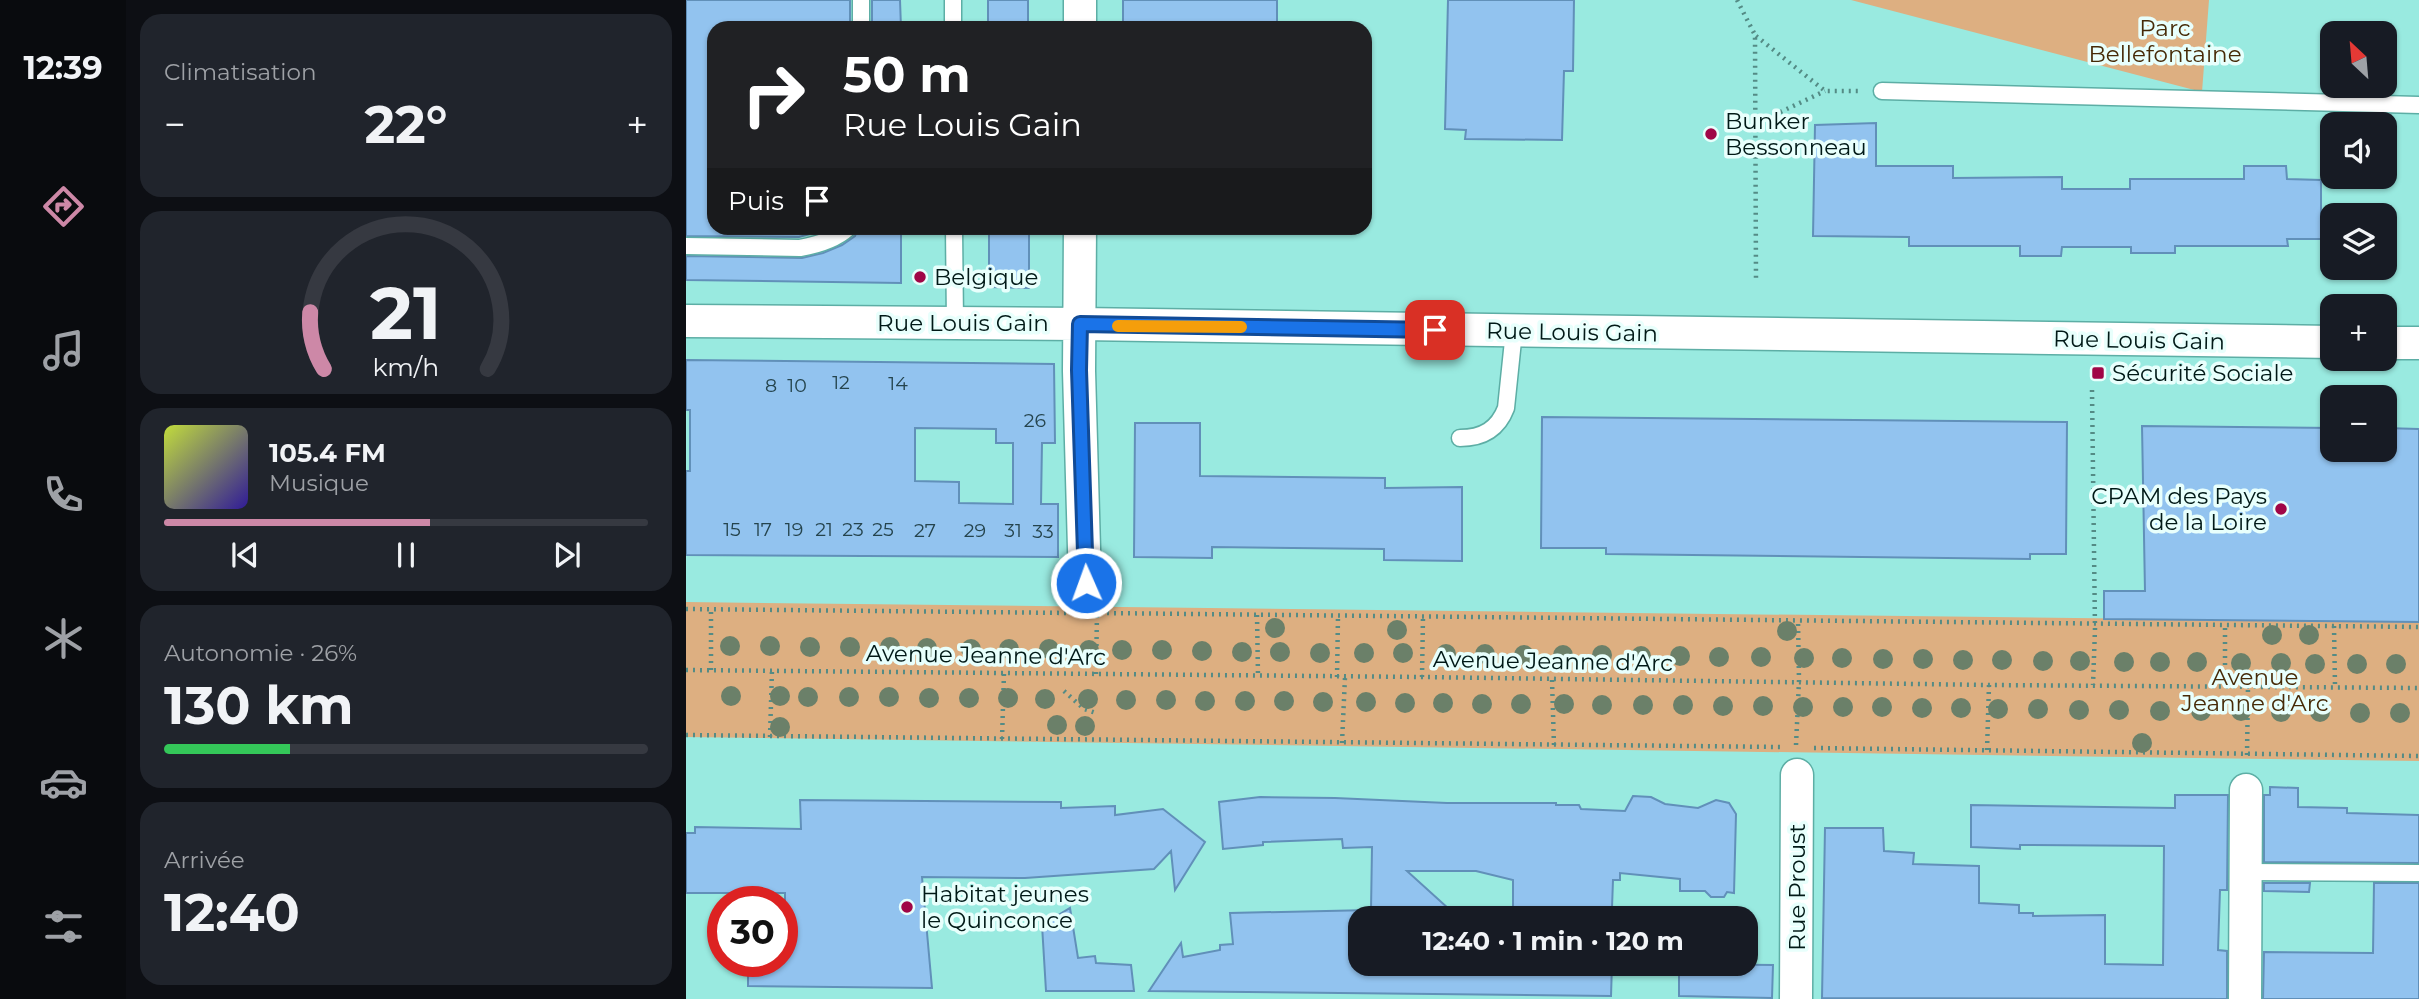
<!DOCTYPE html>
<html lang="fr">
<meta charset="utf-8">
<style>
:root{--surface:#171b24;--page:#20242c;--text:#f1f3f6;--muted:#9ea1a6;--line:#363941;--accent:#cd88a7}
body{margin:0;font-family:Montserrat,sans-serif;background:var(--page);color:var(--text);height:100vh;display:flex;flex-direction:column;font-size:26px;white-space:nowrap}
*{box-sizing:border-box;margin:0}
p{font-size:23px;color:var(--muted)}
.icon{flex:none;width:38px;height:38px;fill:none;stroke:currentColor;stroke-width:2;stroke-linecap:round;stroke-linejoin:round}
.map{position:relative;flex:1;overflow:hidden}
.sheet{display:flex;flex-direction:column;gap:14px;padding:14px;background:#0d0f14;width:560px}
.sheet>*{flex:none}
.hud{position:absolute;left:21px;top:21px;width:665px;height:214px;border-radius:21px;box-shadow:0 2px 5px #0004;background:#202124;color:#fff;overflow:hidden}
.needle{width:46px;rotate:334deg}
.fabs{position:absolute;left:1634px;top:21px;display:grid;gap:14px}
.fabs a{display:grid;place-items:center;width:77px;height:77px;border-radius:14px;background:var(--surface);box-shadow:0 2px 5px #0004;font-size:35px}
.speed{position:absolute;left:21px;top:886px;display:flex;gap:14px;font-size:35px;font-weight:700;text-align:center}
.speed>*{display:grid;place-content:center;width:91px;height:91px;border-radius:50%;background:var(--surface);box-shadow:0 2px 5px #0004;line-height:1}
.speed .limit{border:10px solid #d22;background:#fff;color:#111}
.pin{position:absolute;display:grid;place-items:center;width:60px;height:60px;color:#fff;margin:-30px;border-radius:14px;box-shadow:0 4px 10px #0006}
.me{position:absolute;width:77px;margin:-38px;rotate:358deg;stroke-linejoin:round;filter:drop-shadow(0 0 5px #0008)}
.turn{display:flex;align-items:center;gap:24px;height:147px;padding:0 21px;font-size:32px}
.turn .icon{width:91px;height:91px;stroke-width:2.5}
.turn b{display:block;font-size:49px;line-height:60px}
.then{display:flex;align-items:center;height:66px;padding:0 21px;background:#0003;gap:14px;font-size:26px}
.big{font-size:52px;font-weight:700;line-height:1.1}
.sheet .card{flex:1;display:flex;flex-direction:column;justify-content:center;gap:10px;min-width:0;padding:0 24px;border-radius:21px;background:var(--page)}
.sheet .dial{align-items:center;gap:0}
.dial svg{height:182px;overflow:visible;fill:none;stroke:var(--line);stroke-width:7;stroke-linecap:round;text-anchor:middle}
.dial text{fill:var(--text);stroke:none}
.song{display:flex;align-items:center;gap:21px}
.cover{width:84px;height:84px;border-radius:10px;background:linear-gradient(135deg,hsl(70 70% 55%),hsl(250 70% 35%))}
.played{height:7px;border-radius:4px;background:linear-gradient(90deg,var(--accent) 55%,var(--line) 55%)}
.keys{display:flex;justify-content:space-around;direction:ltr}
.heat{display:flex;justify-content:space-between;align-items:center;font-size:38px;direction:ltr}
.charge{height:10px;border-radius:5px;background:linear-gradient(90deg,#34c759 26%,var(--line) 0)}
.trip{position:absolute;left:662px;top:906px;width:410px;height:70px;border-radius:21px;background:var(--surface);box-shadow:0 2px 5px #0004;font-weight:700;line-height:70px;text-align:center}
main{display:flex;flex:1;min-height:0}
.dock{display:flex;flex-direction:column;width:126px;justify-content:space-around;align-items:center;background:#090b0e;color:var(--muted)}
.dock .icon{width:49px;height:49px}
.dock .current{color:var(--accent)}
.dock b{font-size:32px;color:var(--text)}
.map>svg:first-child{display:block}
</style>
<main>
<nav class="dock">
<b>12:39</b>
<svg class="icon current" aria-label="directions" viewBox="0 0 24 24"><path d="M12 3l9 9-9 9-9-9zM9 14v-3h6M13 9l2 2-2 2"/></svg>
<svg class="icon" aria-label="music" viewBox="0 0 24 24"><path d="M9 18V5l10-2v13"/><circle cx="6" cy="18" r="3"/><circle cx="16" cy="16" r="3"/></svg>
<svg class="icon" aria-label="phone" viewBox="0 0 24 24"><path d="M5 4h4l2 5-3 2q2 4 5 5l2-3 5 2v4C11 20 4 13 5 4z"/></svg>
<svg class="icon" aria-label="climate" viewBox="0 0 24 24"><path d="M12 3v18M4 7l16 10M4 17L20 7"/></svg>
<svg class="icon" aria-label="car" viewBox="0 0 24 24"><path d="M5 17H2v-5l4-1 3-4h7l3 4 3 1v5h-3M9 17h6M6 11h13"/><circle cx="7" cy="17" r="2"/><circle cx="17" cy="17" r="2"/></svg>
<svg class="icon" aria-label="filters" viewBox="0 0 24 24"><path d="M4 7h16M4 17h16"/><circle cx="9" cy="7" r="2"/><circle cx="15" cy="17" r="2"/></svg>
</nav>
<section class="sheet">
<div class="card"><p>Climatisation</p>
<div class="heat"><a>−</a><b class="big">22°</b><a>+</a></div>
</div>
<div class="card dial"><svg viewBox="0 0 100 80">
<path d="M14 69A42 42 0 1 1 86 69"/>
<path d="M14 69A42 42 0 0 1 8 44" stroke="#cd88a7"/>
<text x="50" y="56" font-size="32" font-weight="700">21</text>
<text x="50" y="72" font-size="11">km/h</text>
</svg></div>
<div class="card">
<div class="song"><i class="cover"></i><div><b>105.4 FM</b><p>Musique</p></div></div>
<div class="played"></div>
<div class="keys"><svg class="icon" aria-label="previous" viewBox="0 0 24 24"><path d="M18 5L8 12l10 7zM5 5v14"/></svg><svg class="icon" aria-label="pause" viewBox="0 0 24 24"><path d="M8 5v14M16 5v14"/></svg><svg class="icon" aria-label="next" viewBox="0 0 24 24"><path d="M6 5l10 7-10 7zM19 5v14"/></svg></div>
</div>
<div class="card"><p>Autonomie · 26%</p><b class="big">130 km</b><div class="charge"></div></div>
<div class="card"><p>Arrivée</p><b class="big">12:40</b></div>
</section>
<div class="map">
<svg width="1733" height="999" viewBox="0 0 1733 999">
<rect width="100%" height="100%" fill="#99eae0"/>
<path fill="#ddaf81" d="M1165,0H1523L1516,92Z
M0,602L1733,622V761L0,737Z"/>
<path fill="#92c3ef" stroke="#6190b9" stroke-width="2" fill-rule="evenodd" d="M0,0H164V28H28V228H145L113,237L0,236Z
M186,0H214L215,28H186Z
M302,0H342V28H302Z
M437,0H591V28H437Z
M762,0H888L887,71H878L876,140L779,139L780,130L759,129Z
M1190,123V166H1267V178L1376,177V189H1444V179H1558V166H1600L1601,179L1635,180V239H1601L1602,246H1489V253H1445V247H1376L1375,256H1334V246H1223V237L1127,236L1129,125Z
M172,228H215V283L0,280V256L116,258L137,253L156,245L169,236Z
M303,228H343V288L303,287Z
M0,360L368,364L369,443H356L355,504H372V557L0,555V471H4V410H0ZM229,428L310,429V443H327V504L273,503V482L229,481Z
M856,417L1381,422L1380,554H1344V559L920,554V548H855Z
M449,423H514V476L699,478V488L776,487V561L698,560V549L526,547V558L448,557Z
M1456,426L1647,428V450H1699V428L1733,429V622L1418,619V591H1459Z
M1584,787L1612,788V807L1661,808V813L1733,815V863L1578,862V795H1584Z
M1489,795H1542L1541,890H1534L1532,950L1541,951V999L1136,998L1139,828H1197L1198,851L1228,853L1227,864L1293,866V903L1333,905V913H1347V916L1419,915V964L1477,965L1478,846L1334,845V849L1285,847V805L1489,808Z
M947,796L965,797L979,804L1012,808L1030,800L1043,803L1050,814L1048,893L1041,892L1038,897H1025L1019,891H994V879L934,873V880H927L926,908L860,907L859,917L856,919H827V880L790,871H721L774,919H674V964H926L925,996L463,991L495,943L497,957L534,950V945L547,944L544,913L685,910L686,847L657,848L656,839L577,842V845L537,849L533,802L574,797L649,798L761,803H870V805H893L895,809L939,811Z
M114,800L375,802V808L429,806V815L477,809L519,842L489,890L485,851L468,869L339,878L236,877L246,988L62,986V961H99V893H0V833H9V827L115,829Z
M1578,883H1624L1623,892L1578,891Z
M1688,883H1733V999H1577L1578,952L1687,953Z
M384,908L392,958L409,956L410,963L445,965L448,991H360L356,925Z
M993,964L1087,965L1086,998L993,996Z"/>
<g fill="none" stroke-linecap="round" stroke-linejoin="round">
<defs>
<path id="service" d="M175,0V28
M267,0V28
M1196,91L1733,105
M268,228L269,323
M0,246L114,248C131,245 149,240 162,228
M774,438C797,438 812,429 820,408L828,331
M1561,872L1733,873"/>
<path id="minor" d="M394,0V28
M394,228L393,371L399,584
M0,321L394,324L1647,342
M1699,343H1733
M1110,999L1111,775
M1559,999L1560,790"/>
</defs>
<use href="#service" stroke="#5daea5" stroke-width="19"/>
<use href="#minor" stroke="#5daea5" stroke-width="35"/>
<path stroke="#548b85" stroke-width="4.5" stroke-dasharray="2 5" stroke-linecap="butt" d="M1051,0L1069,35L1070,281
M1070,36L1139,91H1172
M1069,124L1139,91
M1406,390L1409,629L1407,685
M0,609L384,613
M414,613L1733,627
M571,615L572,676
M1648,626L1649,686
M0,670L736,677L1303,685L1733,688
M25,670V609
M410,674L411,613
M651,677L652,616
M736,677L737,617
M866,680L868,746
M1539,686V625
M378,691L398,709L410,713
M0,735L1095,747
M84,737L86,670
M316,739L318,673
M656,743L659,677
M1110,745L1113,681L1112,620
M1128,748L1733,756
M1301,750L1303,685
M1561,755L1562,686"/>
<use href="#service" stroke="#fff" stroke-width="16"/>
<use href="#minor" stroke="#fff" stroke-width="32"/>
</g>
<g fill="#6b8069">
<circle cx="589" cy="628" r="10"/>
<circle cx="711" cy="630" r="10"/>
<circle cx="1101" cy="631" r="10"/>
<circle cx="1586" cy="635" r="10"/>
<circle cx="1623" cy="635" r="10"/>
<circle cx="44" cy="646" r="10"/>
<circle cx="84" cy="646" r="10"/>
<circle cx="124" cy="647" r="10"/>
<circle cx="164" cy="647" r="10"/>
<circle cx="204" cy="647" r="10"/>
<circle cx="241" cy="648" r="10"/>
<circle cx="285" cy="649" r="10"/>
<circle cx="323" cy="649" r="10"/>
<circle cx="363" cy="649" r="10"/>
<circle cx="403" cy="650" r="10"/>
<circle cx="436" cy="650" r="10"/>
<circle cx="476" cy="650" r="10"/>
<circle cx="516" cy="651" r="10"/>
<circle cx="556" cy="652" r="10"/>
<circle cx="594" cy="652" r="10"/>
<circle cx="634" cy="653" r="10"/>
<circle cx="678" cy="653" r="10"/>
<circle cx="717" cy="653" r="10"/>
<circle cx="760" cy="654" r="10"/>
<circle cx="799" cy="654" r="10"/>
<circle cx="838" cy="655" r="10"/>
<circle cx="877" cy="655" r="10"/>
<circle cx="916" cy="655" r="10"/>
<circle cx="955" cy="656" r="10"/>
<circle cx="994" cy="656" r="10"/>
<circle cx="1033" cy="657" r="10"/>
<circle cx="1075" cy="657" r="10"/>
<circle cx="1118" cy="658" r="10"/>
<circle cx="1156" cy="658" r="10"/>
<circle cx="1197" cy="659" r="10"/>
<circle cx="1237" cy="659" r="10"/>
<circle cx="1277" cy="660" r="10"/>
<circle cx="1316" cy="660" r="10"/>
<circle cx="1357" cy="661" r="10"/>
<circle cx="1394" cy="661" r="10"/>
<circle cx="1438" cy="662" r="10"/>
<circle cx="1474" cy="662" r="10"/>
<circle cx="1511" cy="662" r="10"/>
<circle cx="1555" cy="663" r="10"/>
<circle cx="1595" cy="663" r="10"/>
<circle cx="1629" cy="664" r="10"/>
<circle cx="1671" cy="664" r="10"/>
<circle cx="1710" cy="664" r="10"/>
<circle cx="45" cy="696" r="10"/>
<circle cx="94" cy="696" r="10"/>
<circle cx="122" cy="697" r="10"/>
<circle cx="163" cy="697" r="10"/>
<circle cx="203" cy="697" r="10"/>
<circle cx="243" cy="698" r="10"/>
<circle cx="283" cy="698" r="10"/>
<circle cx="322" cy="698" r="10"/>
<circle cx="359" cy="699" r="10"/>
<circle cx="402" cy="699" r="10"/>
<circle cx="440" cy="700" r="10"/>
<circle cx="480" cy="700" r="10"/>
<circle cx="519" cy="701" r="10"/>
<circle cx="559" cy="701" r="10"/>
<circle cx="598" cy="701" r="10"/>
<circle cx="637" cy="702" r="10"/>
<circle cx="680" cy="702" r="10"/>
<circle cx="719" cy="703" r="10"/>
<circle cx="757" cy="703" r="10"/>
<circle cx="796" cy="704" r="10"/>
<circle cx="835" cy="704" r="10"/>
<circle cx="878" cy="704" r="10"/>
<circle cx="916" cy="705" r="10"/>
<circle cx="957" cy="705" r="10"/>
<circle cx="997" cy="705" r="10"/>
<circle cx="1037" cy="706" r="10"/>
<circle cx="1077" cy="706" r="10"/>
<circle cx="1117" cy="707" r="10"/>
<circle cx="1157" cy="707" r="10"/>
<circle cx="1196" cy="707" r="10"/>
<circle cx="1236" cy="708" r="10"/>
<circle cx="1275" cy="708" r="10"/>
<circle cx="1312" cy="709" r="10"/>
<circle cx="1352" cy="709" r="10"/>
<circle cx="1393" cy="710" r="10"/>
<circle cx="1433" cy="710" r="10"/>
<circle cx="1474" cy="711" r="10"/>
<circle cx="1515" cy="711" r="10"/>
<circle cx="1555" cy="711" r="10"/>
<circle cx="1595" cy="712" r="10"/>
<circle cx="1634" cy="712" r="10"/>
<circle cx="1674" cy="713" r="10"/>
<circle cx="1714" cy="713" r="10"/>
<circle cx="371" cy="725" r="10"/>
<circle cx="399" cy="726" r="10"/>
<circle cx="94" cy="727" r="10"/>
<circle cx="1456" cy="743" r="10"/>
</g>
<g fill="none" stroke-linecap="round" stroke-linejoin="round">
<defs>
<path id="route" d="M400,583L393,370L394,324L749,330"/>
</defs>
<use href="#route" stroke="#114b97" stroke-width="18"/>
<use href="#route" stroke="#1a73e8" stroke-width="12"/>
<path stroke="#f59e0b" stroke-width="12" d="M432,326L555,327"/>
</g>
<g fill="#a00647" stroke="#e8fffc" stroke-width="2.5">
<circle cx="1025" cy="134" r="7"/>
<circle cx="234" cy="277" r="7"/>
<rect x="1405" y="366" width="14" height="14" rx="3.5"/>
<circle cx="1595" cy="509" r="7"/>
<circle cx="221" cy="907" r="7"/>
</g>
<g text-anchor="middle" stroke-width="7" stroke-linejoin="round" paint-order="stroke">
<g font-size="19" fill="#25444d">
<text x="155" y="389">12</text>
<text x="212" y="390">14</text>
<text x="85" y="392">8</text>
<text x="111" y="392">10</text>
<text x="349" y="427">26</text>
<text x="46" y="536">15</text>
<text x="77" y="536">17</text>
<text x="108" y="536">19</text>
<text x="138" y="536">21</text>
<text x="167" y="536">23</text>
<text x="197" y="536">25</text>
<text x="239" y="537">27</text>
<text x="289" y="537">29</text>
<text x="327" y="537">31</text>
<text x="357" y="538">33</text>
</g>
<g font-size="23" fill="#462a07" stroke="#e8fffc">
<text x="1479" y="36">Parc<tspan x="1479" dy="26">Bellefontaine</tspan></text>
<text x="1569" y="685">Avenue<tspan x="1569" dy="26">Jeanne d'Arc</tspan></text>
</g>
<g font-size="23" fill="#011917" stroke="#e8fffc" text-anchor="start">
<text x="1039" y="129">Bunker<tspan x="1039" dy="26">Bessonneau</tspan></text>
<text x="248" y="285">Belgique</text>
<text x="1426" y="381">Sécurité Sociale</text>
<text x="1581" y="504" text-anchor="end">CPAM des Pays<tspan x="1581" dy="26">de la Loire</tspan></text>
<text x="235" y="902">Habitat jeunes<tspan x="235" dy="26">le Quinconce</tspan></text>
</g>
<g font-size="23" fill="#011917" stroke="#e8fffc">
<text x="277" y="331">Rue Louis Gain</text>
<text transform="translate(886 332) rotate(1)" y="8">Rue Louis Gain</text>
<text transform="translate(1453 340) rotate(1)" y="8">Rue Louis Gain</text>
<text transform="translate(300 655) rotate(1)" y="8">Avenue Jeanne d'Arc</text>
<text transform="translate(867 661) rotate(1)" y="8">Avenue Jeanne d'Arc</text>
<text transform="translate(1111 887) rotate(-90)" y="8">Rue Proust</text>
</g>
</g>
</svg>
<div class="fabs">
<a><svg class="needle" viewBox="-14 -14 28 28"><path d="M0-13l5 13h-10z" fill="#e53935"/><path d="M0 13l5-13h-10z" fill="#9ea1a6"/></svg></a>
<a><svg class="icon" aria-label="sound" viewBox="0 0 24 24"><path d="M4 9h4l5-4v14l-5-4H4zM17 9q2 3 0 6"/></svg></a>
<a><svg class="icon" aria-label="layers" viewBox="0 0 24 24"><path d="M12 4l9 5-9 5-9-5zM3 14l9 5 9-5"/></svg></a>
<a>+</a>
<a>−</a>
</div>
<div class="speed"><div class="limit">30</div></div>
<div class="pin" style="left:749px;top:330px;background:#d93025"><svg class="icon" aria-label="arrive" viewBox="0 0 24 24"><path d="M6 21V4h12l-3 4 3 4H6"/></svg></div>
<svg class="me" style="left:400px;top:583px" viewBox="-20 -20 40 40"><circle r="17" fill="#1a73e8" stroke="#fff" stroke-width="3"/><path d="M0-11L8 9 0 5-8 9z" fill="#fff"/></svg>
<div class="trip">12:40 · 1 min · 120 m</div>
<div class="hud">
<div class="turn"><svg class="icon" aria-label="right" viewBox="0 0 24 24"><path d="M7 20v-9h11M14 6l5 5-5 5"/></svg><div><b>50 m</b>Rue Louis Gain</div></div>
<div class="then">Puis<svg class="icon" aria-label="arrive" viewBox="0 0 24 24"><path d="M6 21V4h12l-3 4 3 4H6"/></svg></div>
</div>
</div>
</main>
